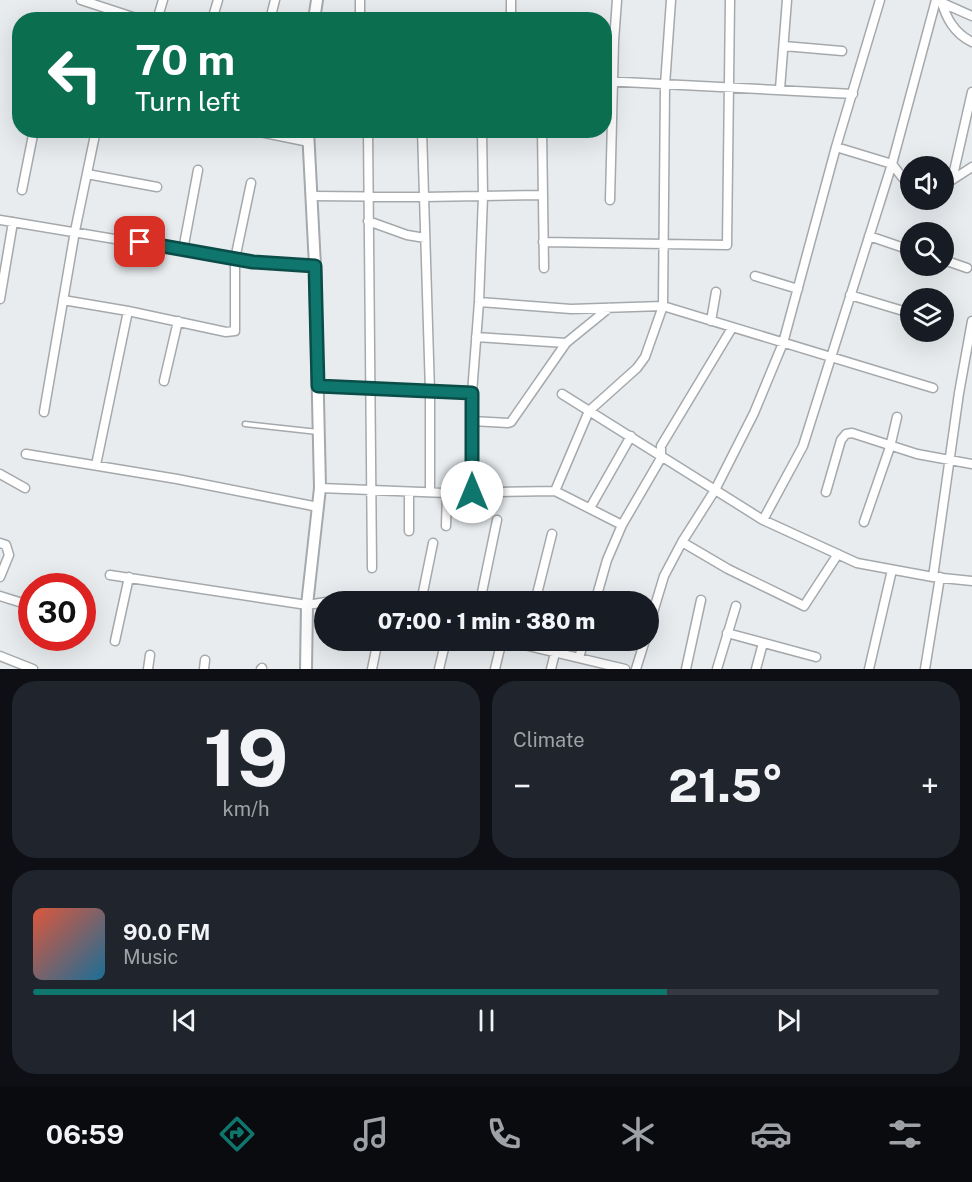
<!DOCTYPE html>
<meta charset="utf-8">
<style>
:root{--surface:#171b24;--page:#20242c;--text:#f1f3f6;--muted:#9ea1a6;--line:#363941;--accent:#0f766e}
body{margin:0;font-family:"Public Sans",sans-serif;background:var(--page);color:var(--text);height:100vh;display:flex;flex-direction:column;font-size:22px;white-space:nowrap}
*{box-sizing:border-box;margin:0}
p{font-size:20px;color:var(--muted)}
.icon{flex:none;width:33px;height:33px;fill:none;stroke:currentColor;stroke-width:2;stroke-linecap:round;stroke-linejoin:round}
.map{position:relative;height:669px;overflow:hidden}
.details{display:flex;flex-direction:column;gap:12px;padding:12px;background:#0d0f14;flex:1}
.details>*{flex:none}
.guide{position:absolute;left:12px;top:12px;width:600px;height:126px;border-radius:24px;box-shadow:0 6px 24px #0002;background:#0b6e4f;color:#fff;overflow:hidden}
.controls{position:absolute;left:900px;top:156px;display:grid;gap:12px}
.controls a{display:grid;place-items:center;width:54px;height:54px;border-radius:50%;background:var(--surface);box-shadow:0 6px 24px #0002;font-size:30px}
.speed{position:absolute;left:18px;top:573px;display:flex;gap:12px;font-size:30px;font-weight:700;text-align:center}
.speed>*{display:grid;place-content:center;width:78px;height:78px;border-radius:50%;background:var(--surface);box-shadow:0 6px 24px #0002;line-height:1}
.speed .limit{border:9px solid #d22;background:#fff;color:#111}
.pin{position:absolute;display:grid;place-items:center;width:51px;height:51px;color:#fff;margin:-26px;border-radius:12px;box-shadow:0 3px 9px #0006}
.me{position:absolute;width:66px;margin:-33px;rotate:0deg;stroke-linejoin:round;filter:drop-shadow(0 0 4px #0008)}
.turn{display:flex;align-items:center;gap:21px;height:126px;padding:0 24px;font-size:27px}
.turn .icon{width:78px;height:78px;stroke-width:2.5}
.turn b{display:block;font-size:42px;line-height:51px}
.big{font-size:45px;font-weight:800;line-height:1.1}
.details .widget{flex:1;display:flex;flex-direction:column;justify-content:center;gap:9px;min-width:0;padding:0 21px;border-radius:24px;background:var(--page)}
.details .dial{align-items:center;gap:0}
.dial b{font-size:78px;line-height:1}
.song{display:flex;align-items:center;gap:18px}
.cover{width:72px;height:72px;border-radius:9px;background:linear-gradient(135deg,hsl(10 70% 55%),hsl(200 70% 35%))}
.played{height:6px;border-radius:3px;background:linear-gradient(90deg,var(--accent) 70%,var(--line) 70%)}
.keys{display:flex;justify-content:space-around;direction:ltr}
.heat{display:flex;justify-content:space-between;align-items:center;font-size:33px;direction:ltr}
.details .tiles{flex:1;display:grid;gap:12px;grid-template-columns:1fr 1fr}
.widget:last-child{grid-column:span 2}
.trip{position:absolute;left:314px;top:591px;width:345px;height:60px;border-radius:30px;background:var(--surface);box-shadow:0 6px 24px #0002;font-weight:800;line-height:60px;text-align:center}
.menu{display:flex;height:96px;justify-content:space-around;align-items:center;background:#090b0e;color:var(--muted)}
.menu .icon{width:42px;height:42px}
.menu .active{color:var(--accent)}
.menu b{font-size:27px;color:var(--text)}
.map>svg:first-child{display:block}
</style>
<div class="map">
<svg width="972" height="669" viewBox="0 0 972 669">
<rect width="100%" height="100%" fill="#e8ecef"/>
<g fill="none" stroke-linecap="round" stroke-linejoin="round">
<defs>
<path id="service" d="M245,424L318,432"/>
<path id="minor" d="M81,0L142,20
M941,0C946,18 954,33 972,42
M938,1L972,16
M157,20L163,0
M212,20L218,0
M270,20L275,0
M360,20V0
M511,20V0
M784,46L842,51
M604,81L853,94
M780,89L787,0
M249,130L309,142
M368,130L372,568
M422,130L430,392V492
M542,130L544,268
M836,147L892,164L902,177L910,182
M87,174L157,187
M952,180L972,167
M944,183L952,180L972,92
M22,190L34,130
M312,196L423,197L542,195
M610,200L614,41L617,0
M0,220L253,262L315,266
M368,221L407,235L425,238
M869,236L910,250
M543,242L727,245L730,0
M183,250L198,170
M944,260L967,268
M755,276L798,289
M850,295L910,313
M0,299L13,222
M63,300L128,311L226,332L235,331V259L251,183
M479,302L571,309L663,306L933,388
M711,321L716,292
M476,337L566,343L609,308
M164,381L178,321
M318,386L472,393
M562,394L763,520L857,563L933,577L972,581
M44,412L75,231L96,130
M472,421L508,423L511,422L566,343
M26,454L177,479L318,507
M96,465L128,311
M0,474L25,488
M320,488L447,493L555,491L622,525
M555,491L589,411L637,368L645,357L663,306L665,85L671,0
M409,492V531
M472,492V393L479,302L483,196L482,130
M826,492L841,440L846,434L852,433L917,454L972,464
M590,508L631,436
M763,520L803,446L892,164L936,0
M864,522L890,447L897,417
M446,526L447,493
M682,542L728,569L804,606L838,554
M0,543L6,545L9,555L0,577
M110,575L307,605L326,602
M933,577L959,393L972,321
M0,596L32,606
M421,602L433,543
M480,602L497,520
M535,602L552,534
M595,602L607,560L622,525L661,458V446L732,328
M648,629L664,576L682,542L715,490L754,413L783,343L836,147L880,0
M727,633L816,657
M503,640L625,669
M115,641L129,577
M0,656L33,669
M579,658L584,640
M148,669L150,655
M204,669L205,660
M261,669L262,668
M372,669L378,640
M439,669L446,640
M495,669L502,640
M551,669L555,653
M636,669L645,640
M686,669L701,600
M717,669L736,606
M756,669L763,643
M869,669L892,570
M925,669L940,577"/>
<path id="tertiary" d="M314,20L317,0
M306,669L307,605L320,488L315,266L308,130"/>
</defs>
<use href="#service" stroke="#a5a9ac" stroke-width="7"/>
<use href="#minor" stroke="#a5a9ac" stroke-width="11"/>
<use href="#tertiary" stroke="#a5a9ac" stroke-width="14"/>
<use href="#service" stroke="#fff" stroke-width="4"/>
<use href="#minor" stroke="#fff" stroke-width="8"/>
<use href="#tertiary" stroke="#fff" stroke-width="10"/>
</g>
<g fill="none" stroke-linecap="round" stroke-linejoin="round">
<defs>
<path id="route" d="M140,242L253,262L315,266L318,386L472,393V492"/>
</defs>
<use href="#route" stroke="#0a4d48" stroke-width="15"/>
<use href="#route" stroke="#0f766e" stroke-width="10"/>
</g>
</svg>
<div class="controls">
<a><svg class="icon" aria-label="sound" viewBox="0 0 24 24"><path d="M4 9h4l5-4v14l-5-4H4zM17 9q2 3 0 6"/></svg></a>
<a><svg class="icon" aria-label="search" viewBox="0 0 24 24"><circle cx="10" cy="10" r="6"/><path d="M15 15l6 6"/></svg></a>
<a><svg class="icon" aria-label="layers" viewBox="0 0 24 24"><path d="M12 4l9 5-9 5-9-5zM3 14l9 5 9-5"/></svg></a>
</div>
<div class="speed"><div class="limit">30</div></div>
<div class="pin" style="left:140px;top:242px;background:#d93025"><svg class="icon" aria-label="arrive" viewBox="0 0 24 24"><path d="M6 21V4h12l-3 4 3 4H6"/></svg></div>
<svg class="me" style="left:472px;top:492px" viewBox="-20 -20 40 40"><circle r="19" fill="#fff"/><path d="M0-13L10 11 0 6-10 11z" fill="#0f766e"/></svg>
<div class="trip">07:00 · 1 min · 380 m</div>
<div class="guide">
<div class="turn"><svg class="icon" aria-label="left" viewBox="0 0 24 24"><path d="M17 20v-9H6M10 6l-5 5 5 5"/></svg><div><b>70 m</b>Turn left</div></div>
</div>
</div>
<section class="details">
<div class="tiles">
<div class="widget dial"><b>19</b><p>km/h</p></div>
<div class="widget"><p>Climate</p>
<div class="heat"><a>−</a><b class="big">21.5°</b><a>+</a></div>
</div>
<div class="widget">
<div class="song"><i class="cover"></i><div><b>90.0 FM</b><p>Music</p></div></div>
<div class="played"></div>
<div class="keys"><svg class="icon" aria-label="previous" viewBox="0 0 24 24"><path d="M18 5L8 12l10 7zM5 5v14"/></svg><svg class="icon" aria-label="pause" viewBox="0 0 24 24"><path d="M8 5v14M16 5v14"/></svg><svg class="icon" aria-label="next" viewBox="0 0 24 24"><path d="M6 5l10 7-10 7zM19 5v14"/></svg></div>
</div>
</div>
</section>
<nav class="menu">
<b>06:59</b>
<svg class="icon active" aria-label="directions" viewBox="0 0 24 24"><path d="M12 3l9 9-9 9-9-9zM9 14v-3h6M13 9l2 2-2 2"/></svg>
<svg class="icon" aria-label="music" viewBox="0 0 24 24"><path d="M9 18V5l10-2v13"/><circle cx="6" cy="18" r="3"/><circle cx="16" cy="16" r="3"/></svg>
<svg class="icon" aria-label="phone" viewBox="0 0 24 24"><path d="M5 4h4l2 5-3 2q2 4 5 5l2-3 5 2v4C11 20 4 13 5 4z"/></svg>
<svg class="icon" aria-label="climate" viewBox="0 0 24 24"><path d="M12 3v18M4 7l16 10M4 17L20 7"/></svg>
<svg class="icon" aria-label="car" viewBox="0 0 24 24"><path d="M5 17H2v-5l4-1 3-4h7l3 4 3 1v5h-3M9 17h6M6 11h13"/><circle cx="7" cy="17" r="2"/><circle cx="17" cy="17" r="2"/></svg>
<svg class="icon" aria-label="filters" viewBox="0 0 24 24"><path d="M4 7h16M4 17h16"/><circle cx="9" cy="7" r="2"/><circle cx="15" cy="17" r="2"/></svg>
</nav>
